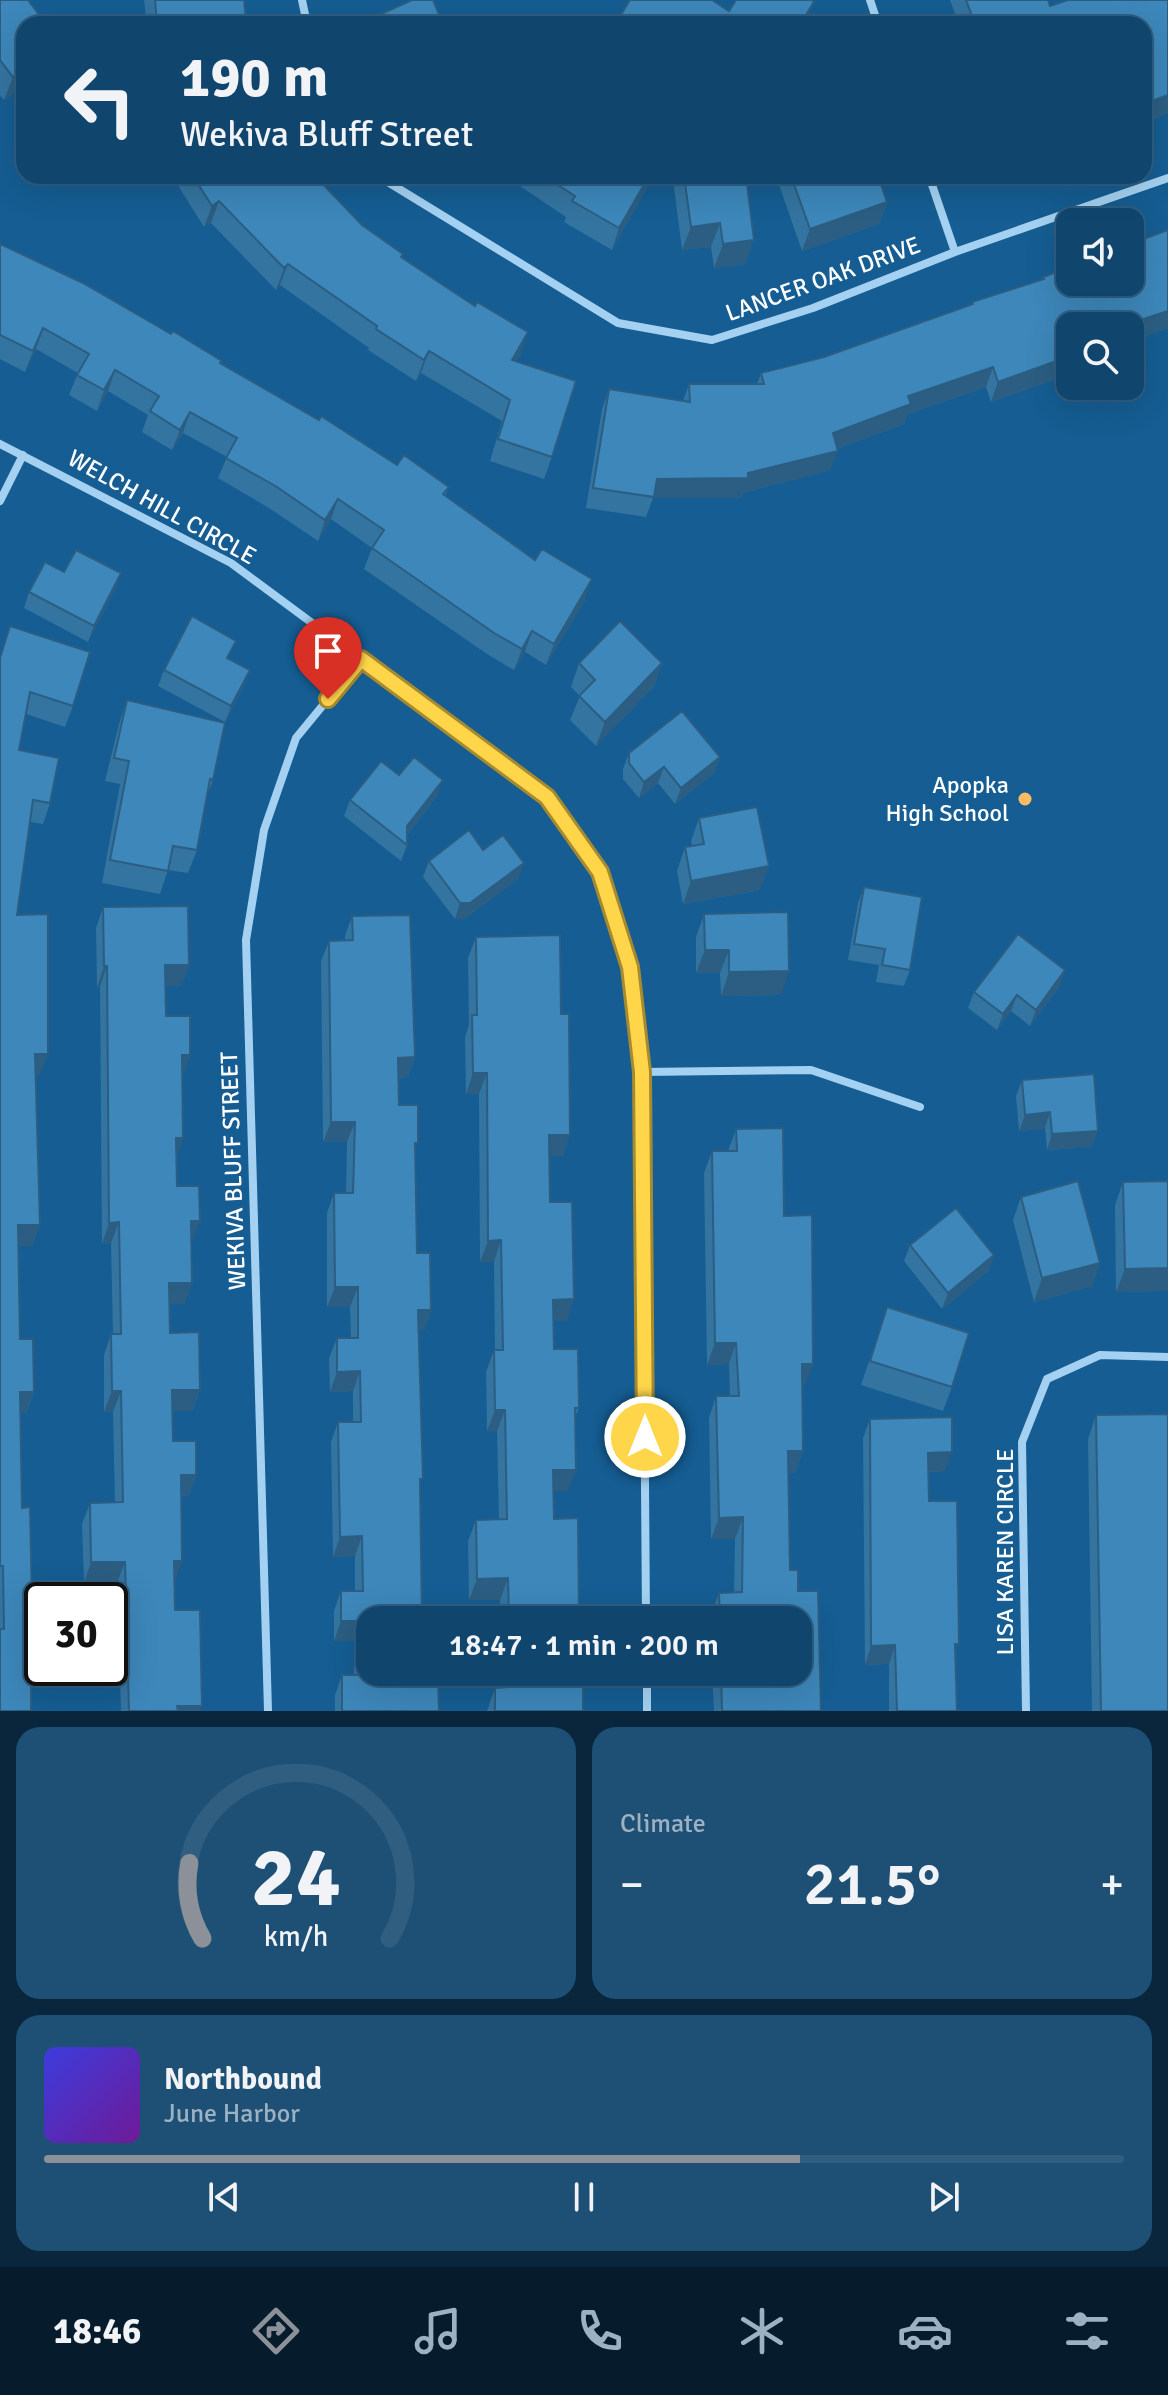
<!DOCTYPE html>
<meta charset="utf-8">
<style>
:root{--surface:#10466e;--page:#1e5076;--text:#f1f3f6;--muted:#9cb1c2;--line:#305e81;--accent:#8c9099}
body{margin:0;font-family:Signika,sans-serif;background:var(--page);color:var(--text);height:100vh;display:flex;flex-direction:column;font-size:30px;white-space:nowrap}
*{box-sizing:border-box;margin:0}
p{font-size:26px;color:var(--muted)}
.icon{flex:none;width:44px;height:44px;fill:none;stroke:currentColor;stroke-width:2;stroke-linecap:round;stroke-linejoin:round}
.map{position:relative;height:1711px;overflow:hidden}
.panel{display:flex;flex-direction:column;gap:16px;padding:16px;background:#09263c;flex:1}
.panel>*{flex:none}
.top-card{position:absolute;left:16px;top:16px;width:1136px;height:168px;border-radius:24px;box-shadow:0 8px 32px #0002,0 0 0 2px var(--line);background:#10466e;color:var(--text);overflow:hidden}
.buttons{position:absolute;left:1056px;top:208px;display:grid;gap:16px}
.buttons a{display:grid;place-items:center;width:88px;height:88px;border-radius:16px;background:var(--surface);box-shadow:0 8px 32px #0002,0 0 0 2px var(--line);font-size:40px}
.speed{position:absolute;left:24px;top:1582px;display:flex;gap:16px;font-size:40px;font-weight:700;text-align:center}
.speed>*{display:grid;place-content:center;width:104px;height:104px;border-radius:50%;background:var(--surface);box-shadow:0 8px 32px #0002,0 0 0 2px var(--line);line-height:1}
.speed .limit{border:4px solid #111;border-radius:12px;background:#fff;color:#111}
.pin{position:absolute;display:grid;place-items:center;width:68px;height:68px;color:#fff;margin:-82px -34px;border-radius:50% 50% 50% 0;rotate:-45deg;box-shadow:0 0 8px #0007}
.pin .icon{rotate:45deg}
.me{position:absolute;width:88px;margin:-44px;rotate:0deg;stroke-linejoin:round;filter:drop-shadow(0 0 6px #0008)}
.turn{display:flex;align-items:center;gap:28px;height:168px;padding:0 32px;font-size:36px}
.turn .icon{width:104px;height:104px;stroke-width:2.5}
.turn b{display:block;font-size:56px;line-height:68px}
.big{font-size:60px;font-weight:600;line-height:1.1}
.panel .tile{flex:1;display:flex;flex-direction:column;justify-content:center;gap:12px;min-width:0;padding:0 28px;border-radius:24px;background:var(--page)}
.panel .dial{align-items:center;gap:0}
.dial svg{height:208px;overflow:visible;fill:none;stroke:var(--line);stroke-width:7;stroke-linecap:round;text-anchor:middle}
.dial text{fill:var(--text);stroke:none}
.song{display:flex;align-items:center;gap:24px}
.cover{width:96px;height:96px;border-radius:12px;background:linear-gradient(135deg,hsl(240 70% 55%),hsl(280 70% 35%))}
.played{height:8px;border-radius:4px;background:linear-gradient(90deg,var(--accent) 70%,var(--line) 70%)}
.keys{display:flex;justify-content:space-around;direction:ltr}
.heat{display:flex;justify-content:space-between;align-items:center;font-size:44px;direction:ltr}
.panel .tiles{flex:1;display:grid;gap:16px;grid-template-columns:1fr 1fr}
.tile:last-child{grid-column:span 2}
.trip{position:absolute;left:356px;top:1606px;width:456px;height:80px;border-radius:24px;background:var(--surface);box-shadow:0 8px 32px #0002,0 0 0 2px var(--line);font-weight:600;line-height:80px;text-align:center}
.tab-bar{display:flex;height:128px;justify-content:space-around;align-items:center;background:#061c2c;color:var(--muted)}
.tab-bar .icon{width:56px;height:56px}
.tab-bar .current{color:var(--accent)}
.tab-bar b{font-size:36px;color:var(--text)}
.map>svg:first-child{display:block}
</style>
<div class="map">
<svg width="1168" height="1711" viewBox="0 0 1168 1711">
<rect width="100%" height="100%" fill="#155d92"/>
<g fill="none" stroke-linecap="round" stroke-linejoin="round">
<path stroke="#a4d1f1" stroke-width="8" d="M302,0L307,24
M870,0L878,24
M378,176L618,323L712,340L813,308L955,252L1168,178
M929,176L955,252
M0,444L231,563L547,797L600,872L630,967L642,1072L646,1620
M0,501L23,455
M642,1072L811,1070L920,1107
M647,1672V1711
M268,1711L246,940L264,830L296,738L361,659
M1026,1711L1022,1442L1047,1379L1100,1355L1168,1357"/>
</g>
<path fill="#3474a0" d="M0,0L24,24V85L4,100L0,95Z
M144,0H244L246,20L245,24H147Z
M950,0H1048L1050,6L1168,0V113L1144,123V24H959Z
M381,14L443,24H377Z
M172,176H315L362,225L521,354L516,361L552,457L544,479L490,461L502,421L421,373L416,381L368,350L369,348L280,285L276,290L211,223L204,227Z
M505,176H653L612,250L564,222L566,217Z
M678,176H746L745,264L714,268L711,247L682,250L674,187Z
M776,176H878L887,202L879,224L802,251Z
M1168,230V328L1130,341V326H1070V374L991,402L986,387L908,414L904,424L837,449L830,470L743,493L741,498H653L646,517L586,508L602,409L609,389L683,401L689,384H757L761,373L824,357L971,305L972,302L1042,280L1043,277Z
M0,244L221,364L397,465L449,487L445,496L585,600L546,665L525,652L514,670L487,654L364,569L372,548L331,519L318,541L269,508L218,478L227,457L183,433L172,450L142,432L148,415L108,391L97,411L69,395L78,373L36,349L25,372L0,359Z
M64,572L121,573L115,589L88,642L24,608L29,592Z
M10,626L73,706L65,727L26,714L19,750L50,803L43,824L30,822L17,915L40,1075H36L40,1225L32,1246H18L20,1339L34,1392L26,1413H20L22,1508L32,1603L42,1668H49L44,1681L31,1682L0,1711V656Z
M229,659L250,670L244,686L225,722L158,686L164,670Z
M579,663H662L654,686L596,746L570,720L580,696L571,687Z
M127,700L213,780L206,798L197,850L188,873L168,870L160,894L102,883L120,784L105,781L119,724Z
M629,753L720,757L714,773L675,804L658,783L639,798L623,779V769Z
M399,775L437,796L407,835V845L401,861L344,816L350,800Z
M699,818L760,890L683,904L677,871L685,847L692,846L691,841Z
M483,850L518,879L464,919H455L423,877L429,861Z
M864,887L910,970L904,986L876,982L879,965L848,960L858,903Z
M103,907L189,965L181,986H165L166,1016L190,1055L182,1076L176,1157L177,1186L192,1242V1283L184,1304H169L170,1333L200,1390L192,1411H173V1441L196,1475L189,1495L181,1496L182,1561L174,1582L175,1610L200,1711H121L117,1583H84L82,1524L90,1503H115L113,1412H104V1355L111,1334H113L111,1243L102,1244L100,987H97L96,928Z
M704,914L781,995L721,996L720,973H696V937Z
M352,916L415,1057L408,1077L398,1078L399,1105L415,1153L417,1253L431,1310L424,1330H418L420,1488L424,1674L439,1711H335V1695L342,1675H354V1641H334V1611L341,1591H355V1556L333,1557L331,1442L338,1422H353V1391L330,1392L329,1358L337,1338H351L350,1307H327V1213L334,1193H346L347,1142H323L321,961L329,941L345,940V936Z
M476,937L563,1156H549L550,1202L567,1321H553L554,1349L579,1408L575,1418L568,1491H554V1519L579,1620H501L500,1600H469L468,1541L476,1520H499L497,1431H487L486,1372L494,1350H495L494,1262H480L479,1094H466L465,1037L469,1025L468,958Z
M1060,986L1030,1026L1011,1011L997,1030L968,1008L974,992Z
M1022,1080L1092,1147L1047,1150L1045,1128L1019,1131L1016,1096Z
M736,1129L784,1216L805,1385H802L803,1451L795,1473H789L790,1570L798,1591L821,1711H714L712,1672H798V1620H711V1614L719,1593L734,1592L735,1539H711L709,1418L716,1396H730L729,1364L707,1365L704,1173L712,1151H728Z
M1168,1181V1291L1116,1292L1115,1205L1123,1182Z
M1021,1197L1100,1263L1092,1286L1034,1302L1013,1220Z
M910,1245L994,1255L988,1271L942,1309L904,1261Z
M887,1307L952,1387L943,1411L861,1385Z
M1096,1415L1168,1711H1092L1088,1439Z
M870,1419L945,1471L929,1472V1501L955,1655L957,1711H889V1664L865,1665L863,1438Z
M502,1672H556V1686L583,1711H487L495,1688L502,1687Z"/>
<path fill="#2b5e82" d="M814,2L806,24H801Z
M246,20L245,24H230L231,22Z
M24,68V85L4,100L13,77Z
M1168,95V113L1144,123V104Z
M649,176H653L652,179L612,250L619,228Z
M219,201L211,223L204,227L212,206Z
M887,202L879,224L802,251L810,229Z
M720,223L711,247L682,250L691,227Z
M754,240L745,264L714,268L723,244Z
M288,264L280,285L276,290L284,268Z
M1168,311V328L1130,341V326H1122Z
M43,328L36,349L25,372L33,351Z
M528,332L521,354L504,382L512,360Z
M429,351L421,373L416,381L424,360Z
M1070,356V374L991,402L998,382Z
M993,367L986,387L908,414L904,424L826,453L833,433L908,396Z
M115,370L108,391L97,411L104,390Z
M190,412L183,433L172,450L180,430Z
M838,451L830,470L743,493L741,498H653L657,479L748,473Z
M338,499L331,519L318,541L325,520Z
M121,573L115,589L88,642L94,626Z
M592,579L585,600L546,665L554,644Z
M532,631L525,652L514,670L522,649Z
M662,663L654,686L596,746L605,722Z
M250,670L244,686L225,722L231,706Z
M720,757L714,773L675,804L681,788Z
M664,767L658,783L639,798L644,782Z
M443,780L437,796L401,842L407,826Z
M524,863L518,879L464,919H455L460,903Z
M769,866L760,890L683,904L691,881Z
M705,950H729L720,973H696Z
M165,965H189L181,986H157Z
M104,966H107L100,987H97Z
M1065,970L1060,986L1030,1026L1036,1010Z
M789,971L781,995L721,996L729,972Z
M1017,995L1011,1011L997,1030L1003,1014Z
M35,1054H48L40,1075L28,1076Z
M182,1055H190L183,1076H174Z
M415,1057L408,1077L391,1078L398,1058Z
M473,1073H487L479,1094H466Z
M1050,1112L1045,1128L1019,1131L1025,1115Z
M331,1122H355L347,1142H323Z
M1098,1131L1092,1147L1047,1150L1052,1134Z
M549,1135H570L563,1156L541,1157Z
M176,1138H183L176,1159Z
M191,1221H200L192,1242H183Z
M119,1222L111,1243L102,1244L109,1223Z
M18,1225H40L32,1246H10Z
M501,1240L494,1262H480L488,1241Z
M994,1255L988,1271L942,1309L948,1293Z
M1100,1263L1092,1286L1034,1302L1042,1278Z
M1168,1268V1291L1116,1292L1125,1269Z
M169,1283H192L184,1304H161Z
M335,1287H358L350,1307H327Z
M574,1299L567,1321H545L553,1300Z
M418,1310H431L424,1330H410Z
M715,1343H736L729,1364L707,1365Z
M802,1364H813L805,1385L794,1386Z
M360,1371L353,1391L330,1392L337,1372Z
M172,1390H200L192,1411H165Z
M112,1391H121L113,1412H104Z
M20,1392H34L26,1413H12Z
M495,1410H505L497,1431H487Z
M788,1451H803L795,1473H781Z
M952,1452L945,1471L921,1472L928,1453Z
M553,1470H576L568,1491H546Z
M181,1475H196L189,1495L173,1496Z
M743,1517L735,1539H711L719,1518Z
M362,1536L355,1556L333,1557L340,1537Z
M174,1561H182L175,1582H166Z
M91,1562H125L117,1583H84Z
M508,1578L500,1600H469L477,1579Z
M341,1621H361L354,1641H334Z
M895,1645L889,1664L865,1665L871,1646Z
M42,1660V1668H49L44,1681L23,1682L31,1661Z
M177,1706H202L200,1711H176Z"/>
<path fill="#3d87ba" stroke="#2b5e82" stroke-width="2" d="M0,0H28L46,24H24V68L13,77L0,60Z
M155,0H244L246,20L231,22L232,24H157Z
M412,0H433L443,24H385L381,14Z
M630,0H712L729,11L736,0H812L814,2L801,23L802,24H615Z
M966,0H1048L1050,6L1068,0H1168V95L1144,104V24H975Z
M193,176H315L362,225L403,254L401,257L475,306L477,302L528,332L512,360L576,381L552,457L498,439L510,400L429,351L424,360L376,329L377,326L288,264L284,268L219,201L212,206Z
M544,176H649L619,228L572,201L575,196Z
M684,176H746L754,240L723,244L720,223L691,227Z
M791,176H878L887,202L810,229Z
M1168,230V311L1122,326H1070V356L998,382L993,367L908,396L911,404L833,433L838,451L748,473V478L657,479L654,497L593,488L609,389L690,402L689,384H764L761,373L824,357L973,304L972,302L1044,279L1043,277L1070,267V282H1130V244Z
M0,244L83,283L171,334L173,331L222,361L220,363L319,420L321,416L397,465L404,455L449,487L443,494L535,560L542,549L592,579L554,644L532,631L522,649L494,633L372,548L384,530L338,499L325,520L277,487L226,458L237,438L190,412L180,430L150,411L159,396L115,370L104,390L77,375L89,354L43,328L33,351L0,335Z
M76,550L121,573L94,626L29,592L45,562L64,572Z
M192,616L236,641L227,658L250,670L231,706L164,670Z
M620,621L662,663L605,722L579,696L595,680L579,663Z
M10,626L90,652L73,706L30,692L19,750L59,758L50,803L33,800L17,915L48,914V1054H35L40,1225H18L20,1339H33L34,1392H20L22,1508L30,1507L32,1603L42,1602V1660L31,1661V1711H0V1629H4L3,1566H0V658Z
M127,700L225,723L213,780L210,779L197,850L173,846L168,871L110,860L129,761L114,758Z
M682,711L720,757L681,788L664,767L644,782L629,763V753Z
M414,757L443,780L407,826V845L350,800L381,761L399,775Z
M757,807L769,866L691,881L685,847L704,844L699,818Z
M469,830L483,850L503,835L524,863L470,903H460L429,861Z
M864,887L922,897L910,970L882,965L885,949L854,944Z
M188,906L189,965H165L166,1016H190V1055H182L183,1138H176L177,1186H199L200,1221H191L192,1283H169L170,1333L199,1332L200,1390H172L173,1441H196V1475H181L182,1561H174L175,1610H200L202,1706H177L178,1711H129L125,1562H91L90,1503L123,1502L121,1391H112L111,1334H121L119,1222L109,1223L107,966H104L103,907Z
M788,912L789,971L729,972V950H705L704,914Z
M410,915L415,1057L398,1058L399,1105H418V1143H415L417,1253H430L431,1310H418L423,1479H420L422,1620H370V1672H424V1674H438L439,1711H342V1675H362L361,1621H341V1591H363L362,1536L340,1537L338,1422H361L360,1371L337,1372V1338H358V1287H335L334,1193H353L355,1122H331L329,941L353,940L352,916Z
M1018,934L1065,970L1036,1010L1017,995L1003,1014L974,992Z
M560,935L561,1014H569L570,1135H549L550,1202H572L574,1299L553,1300L554,1349H578L579,1408H575L576,1470H553L554,1519L578,1518L579,1620H509L508,1578L477,1579L476,1520L507,1519L505,1410H495L494,1350H503L501,1240L488,1241L487,1073H473L472,1015H477L476,937Z
M1094,1074L1098,1131L1052,1134L1050,1112L1025,1115L1022,1080Z
M783,1128L784,1216L812,1215L813,1364H802L803,1451H788L790,1570H798V1591H818L821,1711H722L721,1672H798V1620H720L719,1593L742,1592L743,1517L719,1518L716,1396H739L736,1343H715L712,1151H737L736,1129Z
M1078,1181L1100,1263L1042,1278L1021,1197Z
M1168,1181V1268L1125,1269L1123,1182Z
M956,1208L994,1255L948,1293L910,1245Z
M887,1307L969,1333L952,1387L870,1361Z
M1168,1414V1711H1101L1096,1415Z
M952,1417V1452L928,1453L929,1501H957L959,1644H955L957,1711H897L895,1645L871,1646L870,1419Z
M510,1672H556V1686H583V1711H495V1688L510,1687Z"/>
<g fill="none" stroke-linecap="round" stroke-linejoin="round">
<defs>
<path id="route" d="M328,699L361,659L547,797L600,872L630,967L642,1072L645,1437"/>
</defs>
<use href="#route" stroke="#a68a30" stroke-width="20"/>
<use href="#route" stroke="#ffd54a" stroke-width="14"/>
</g>
<circle fill="#ffbc63" stroke="#155d92" stroke-width="3" cx="1025" cy="799" r="8"/>
<g text-anchor="middle" stroke-width="7" stroke-linejoin="round" paint-order="stroke">
<g font-size="24" fill="#fff" stroke="#155d92">
<text transform="translate(823 279) rotate(-20)" y="8">LANCER OAK DRIVE</text>
<text transform="translate(162 507) rotate(29)" y="8">WELCH HILL CIRCLE</text>
<text transform="translate(233 1171) rotate(-92)" y="8">WEKIVA BLUFF STREET</text>
<text transform="translate(1005 1552) rotate(-90)" y="8">LISA KAREN CIRCLE</text>
</g>
<g font-size="24" fill="#fff" stroke="#155d92" text-anchor="end">
<text x="1009" y="793">Apopka<tspan x="1009" dy="28">High School</tspan></text>
</g>
</g>
</svg>
<div class="buttons">
<a><svg class="icon" aria-label="sound" viewBox="0 0 24 24"><path d="M4 9h4l5-4v14l-5-4H4zM17 9q2 3 0 6"/></svg></a>
<a><svg class="icon" aria-label="search" viewBox="0 0 24 24"><circle cx="10" cy="10" r="6"/><path d="M15 15l6 6"/></svg></a>
</div>
<div class="speed"><div class="limit">30</div></div>
<div class="pin" style="left:328px;top:699px;background:#d93025"><svg class="icon" aria-label="arrive" viewBox="0 0 24 24"><path d="M6 21V4h12l-3 4 3 4H6"/></svg></div>
<svg class="me" style="left:645px;top:1437px" viewBox="-20 -20 40 40"><circle r="17" fill="#ffd54a" stroke="#fff" stroke-width="3"/><path d="M0-11L8 9 0 5-8 9z" fill="#fff"/></svg>
<div class="trip">18:47 · 1 min · 200 m</div>
<div class="top-card">
<div class="turn"><svg class="icon" aria-label="left" viewBox="0 0 24 24"><path d="M17 20v-9H6M10 6l-5 5 5 5"/></svg><div><b>190 m</b>Wekiva Bluff Street</div></div>
</div>
</div>
<section class="panel">
<div class="tiles">
<div class="tile dial"><svg viewBox="0 0 100 80">
<path d="M14 69A42 42 0 1 1 86 69"/>
<path d="M14 69A42 42 0 0 1 9 40" stroke="#8c9099"/>
<text x="50" y="56" font-size="32" font-weight="700">24</text>
<text x="50" y="72" font-size="11">km/h</text>
</svg></div>
<div class="tile"><p>Climate</p>
<div class="heat"><a>−</a><b class="big">21.5°</b><a>+</a></div>
</div>
<div class="tile">
<div class="song"><i class="cover"></i><div><b>Northbound</b><p>June Harbor</p></div></div>
<div class="played"></div>
<div class="keys"><svg class="icon" aria-label="previous" viewBox="0 0 24 24"><path d="M18 5L8 12l10 7zM5 5v14"/></svg><svg class="icon" aria-label="pause" viewBox="0 0 24 24"><path d="M8 5v14M16 5v14"/></svg><svg class="icon" aria-label="next" viewBox="0 0 24 24"><path d="M6 5l10 7-10 7zM19 5v14"/></svg></div>
</div>
</div>
</section>
<nav class="tab-bar">
<b>18:46</b>
<svg class="icon current" aria-label="directions" viewBox="0 0 24 24"><path d="M12 3l9 9-9 9-9-9zM9 14v-3h6M13 9l2 2-2 2"/></svg>
<svg class="icon" aria-label="music" viewBox="0 0 24 24"><path d="M9 18V5l10-2v13"/><circle cx="6" cy="18" r="3"/><circle cx="16" cy="16" r="3"/></svg>
<svg class="icon" aria-label="phone" viewBox="0 0 24 24"><path d="M5 4h4l2 5-3 2q2 4 5 5l2-3 5 2v4C11 20 4 13 5 4z"/></svg>
<svg class="icon" aria-label="climate" viewBox="0 0 24 24"><path d="M12 3v18M4 7l16 10M4 17L20 7"/></svg>
<svg class="icon" aria-label="car" viewBox="0 0 24 24"><path d="M5 17H2v-5l4-1 3-4h7l3 4 3 1v5h-3M9 17h6M6 11h13"/><circle cx="7" cy="17" r="2"/><circle cx="17" cy="17" r="2"/></svg>
<svg class="icon" aria-label="filters" viewBox="0 0 24 24"><path d="M4 7h16M4 17h16"/><circle cx="9" cy="7" r="2"/><circle cx="15" cy="17" r="2"/></svg>
</nav>
